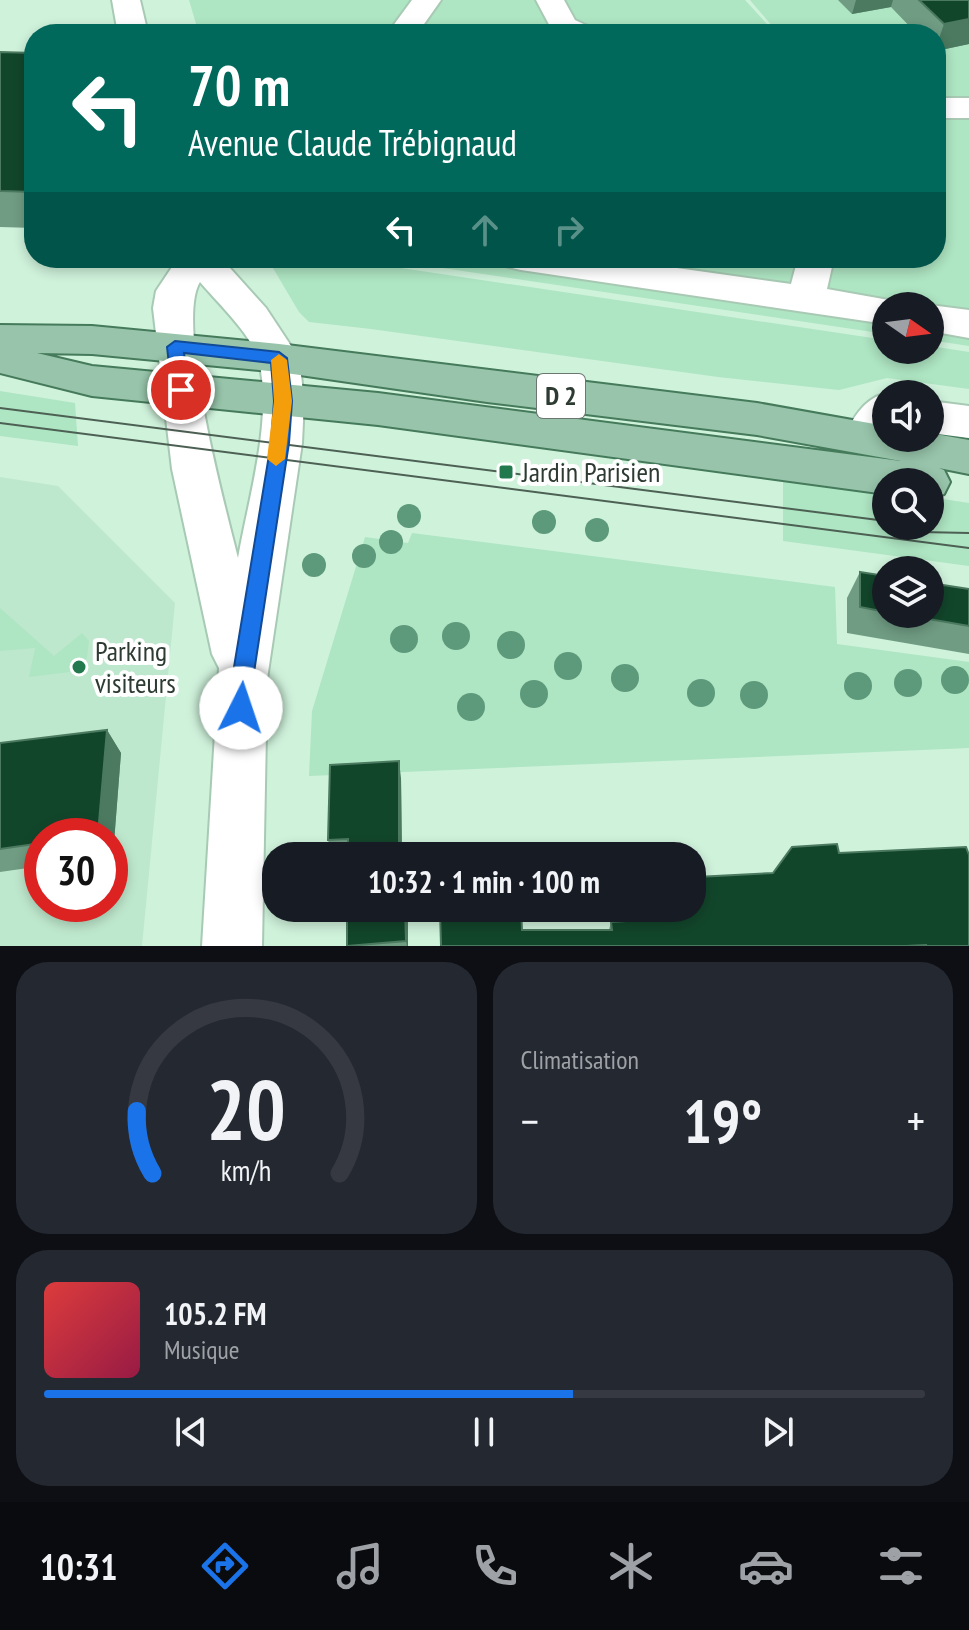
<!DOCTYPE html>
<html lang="fr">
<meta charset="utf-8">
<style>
:root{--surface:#171b24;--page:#242831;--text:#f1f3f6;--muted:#9ea1a6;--line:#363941;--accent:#1a73e8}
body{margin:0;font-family:"PT Sans Narrow",sans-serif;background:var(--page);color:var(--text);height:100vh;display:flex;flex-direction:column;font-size:30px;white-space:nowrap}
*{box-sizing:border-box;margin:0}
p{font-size:26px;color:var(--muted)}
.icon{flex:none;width:44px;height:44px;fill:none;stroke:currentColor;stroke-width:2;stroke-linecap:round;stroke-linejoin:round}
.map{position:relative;height:946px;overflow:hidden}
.side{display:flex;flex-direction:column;gap:16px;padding:16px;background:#0d0f14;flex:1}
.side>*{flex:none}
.top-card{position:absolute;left:24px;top:24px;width:922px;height:244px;border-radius:32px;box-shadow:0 4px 12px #0003;background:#00695c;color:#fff;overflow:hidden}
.needle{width:52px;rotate:104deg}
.fabs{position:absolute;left:872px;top:292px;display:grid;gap:16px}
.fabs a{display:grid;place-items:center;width:72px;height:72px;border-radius:50%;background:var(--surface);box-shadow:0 4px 12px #0003;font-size:40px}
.speed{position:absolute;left:24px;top:818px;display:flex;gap:16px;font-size:40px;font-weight:700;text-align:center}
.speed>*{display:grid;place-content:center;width:104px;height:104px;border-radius:50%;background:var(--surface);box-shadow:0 4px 12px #0003;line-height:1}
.speed .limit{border:12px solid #d22;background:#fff;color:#111}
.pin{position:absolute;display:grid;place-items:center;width:68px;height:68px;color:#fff;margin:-34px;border:4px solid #fff;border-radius:50%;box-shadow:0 2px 8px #0007}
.me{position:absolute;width:88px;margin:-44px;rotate:4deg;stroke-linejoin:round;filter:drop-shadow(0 0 6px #0008)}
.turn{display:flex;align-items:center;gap:28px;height:168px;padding:0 32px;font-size:36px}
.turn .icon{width:104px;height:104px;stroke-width:2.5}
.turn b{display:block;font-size:56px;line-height:68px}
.lanes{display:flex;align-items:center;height:76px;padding:0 32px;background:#0003;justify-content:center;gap:40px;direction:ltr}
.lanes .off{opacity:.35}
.big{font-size:60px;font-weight:800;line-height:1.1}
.side .card{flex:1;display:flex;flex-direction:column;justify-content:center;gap:12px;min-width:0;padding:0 28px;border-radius:32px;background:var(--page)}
.side .dial{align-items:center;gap:0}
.dial svg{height:208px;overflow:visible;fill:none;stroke:var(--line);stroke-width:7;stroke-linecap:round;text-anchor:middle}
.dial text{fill:var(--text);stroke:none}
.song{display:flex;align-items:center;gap:24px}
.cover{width:96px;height:96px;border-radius:12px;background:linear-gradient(135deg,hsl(0 70% 55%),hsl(340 70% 35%))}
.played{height:8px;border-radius:4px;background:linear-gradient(90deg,var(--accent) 60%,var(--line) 60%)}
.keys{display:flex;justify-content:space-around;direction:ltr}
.heat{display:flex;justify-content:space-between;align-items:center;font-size:44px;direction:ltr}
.side .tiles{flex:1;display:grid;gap:16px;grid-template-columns:1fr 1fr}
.card:last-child{grid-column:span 2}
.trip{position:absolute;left:262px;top:842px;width:444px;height:80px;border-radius:32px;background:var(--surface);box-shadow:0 4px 12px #0003;font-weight:800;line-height:80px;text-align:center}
.menu{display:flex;height:128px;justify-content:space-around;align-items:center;background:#090b0e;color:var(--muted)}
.menu .icon{width:56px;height:56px}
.menu .current{color:var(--accent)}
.menu b{font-size:36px;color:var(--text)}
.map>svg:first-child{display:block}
</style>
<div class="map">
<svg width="969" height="946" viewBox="0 0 969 946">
<rect width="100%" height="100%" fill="#cff2db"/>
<path fill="#bee8cd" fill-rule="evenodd" d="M0,477L58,486L175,603L142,946H0ZM42,836H110V904H42Z"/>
<path fill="#aee5c2" d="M189,0H745L776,34H199Z
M750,0H969V346L930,340V306H886V334L375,258H936V34H779Z
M267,258H334L886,340V350H930V346L969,352V389L887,378L839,390L718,377L371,329L309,322L299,312Z
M0,391L75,403L78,446L0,436Z
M783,476L886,491V526H930V497L969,503V566L783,541Z
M412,533L835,587L837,644L969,662V748L309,776L312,711L365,537L408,543Z
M0,608L54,656L82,633L89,641L87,658L70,672L29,677L35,648L0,651Z"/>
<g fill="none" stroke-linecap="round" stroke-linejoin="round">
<defs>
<path id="minor" d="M112,0H140L148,34H118Z
M412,0H441L417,34H387Z
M536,0H564L575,20L592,28L596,34L553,32Z
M936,98H969V118H936Z
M178,258H221L266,308L299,358L304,401L302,443L267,679L262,946H202L219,668L212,654L172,469L153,308L156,291ZM200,282C217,302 253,336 259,361C273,419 248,500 238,558C225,507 175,321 200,282Z
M503,258H606L791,284L798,258H834L827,289L900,302L902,306H886V324L521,270L508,267Z
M930,305L969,310V338L930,331V306H925Z
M883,394L886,395C886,426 894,464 849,449L843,438C853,419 862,401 883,394Z
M930,401L969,406V438L930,433Z"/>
<path id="major" d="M0,325L92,326L279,344L757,403L886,426V438H930V433L969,440V474L939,468L944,470L950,482L944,494L930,499V482H886V494L378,425L92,396L0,373ZM37,353L92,354L279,372L487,402L757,435L901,461L378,393L92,366Z"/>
</defs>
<use href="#minor" stroke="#a8cab4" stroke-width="4"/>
<use href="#major" stroke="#457a5b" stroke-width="4"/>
<use href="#minor" fill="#fff" fill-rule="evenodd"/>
<use href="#major" fill="#97c4aa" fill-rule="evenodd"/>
<path stroke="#4d6054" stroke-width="2" d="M0,408L886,521
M0,423L969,548
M921,532L969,533"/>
</g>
<g fill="#5d997b">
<circle cx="409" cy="516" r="12"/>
<circle cx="544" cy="522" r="12"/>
<circle cx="597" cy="530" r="12"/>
<circle cx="391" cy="542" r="12"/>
<circle cx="364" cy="556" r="12"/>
<circle cx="314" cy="565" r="12"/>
<circle cx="456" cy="636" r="14"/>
<circle cx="404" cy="639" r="14"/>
<circle cx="511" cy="645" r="14"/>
<circle cx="568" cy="666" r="14"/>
<circle cx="625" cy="678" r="14"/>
<circle cx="955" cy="680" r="14"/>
<circle cx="908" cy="683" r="14"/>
<circle cx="858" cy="686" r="14"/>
<circle cx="701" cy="693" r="14"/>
<circle cx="534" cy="694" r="14"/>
<circle cx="754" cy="695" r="14"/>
<circle cx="471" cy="707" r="14"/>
</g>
<path fill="#709c83" d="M838,0H969V44L936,51V34H917L891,7L852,14Z
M0,52L34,53V228L0,227Z
M860,572L886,576V614H930L969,589V654L847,633V598Z
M107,730L121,753L113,855L110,856V836H42V866L0,872V743Z
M401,778L402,856H348V854L332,855L328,840Z
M839,853L969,946H441L522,930H609L611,922L619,921L617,908H692L695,882L697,877L773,873Z
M347,908H408V946H347Z"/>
<path fill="#4b7a60" d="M856,0H893L891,7L852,14Z
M969,19V44L936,51V47L944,24Z
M107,730L121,753L113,855L110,851V836H99L98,834Z
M399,761L401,778L402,856H399Z
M405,908H408V946H407L406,941Z"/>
<path fill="#12462b" stroke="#4b7a60" stroke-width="2" d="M919,0H969V19L944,24Z
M0,52L34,53V192L0,191Z
M860,572L886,576V612L860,607Z
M930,583L969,589V626L900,614H930Z
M107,730L98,834L88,836H42V843L0,849V743Z
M399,761V856H348V839L328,840L330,765Z
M837,844L839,853L966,847L969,855V946H926V945L906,946H441L440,910L476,908H521L522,930H612L611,922L625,921L623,908H692V882H699L697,877L773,873L792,847Z
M347,908H405L406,941L347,946Z"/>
<path fill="#1a73e8" stroke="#114b97" stroke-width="2" d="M175,341L279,352L287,358L292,401L289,443L253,679L249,715L241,718L234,715L231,708L232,679L271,443L274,401L271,363L184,353L189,390L181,396L172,390L167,347Z"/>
<path fill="#f59e0b" d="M279,354L287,360L292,401L285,459L276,466L267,459L274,401L271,360Z"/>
<g fill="#22794d" stroke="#fff" stroke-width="3">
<rect x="498" y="464" width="16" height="16" rx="4"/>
<circle cx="79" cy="667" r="8"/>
</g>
<g text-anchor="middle" stroke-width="8" stroke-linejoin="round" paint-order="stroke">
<rect fill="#fff" stroke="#6c7670" stroke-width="2" x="537" y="374" width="48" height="44" rx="6"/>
<g font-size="26" font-weight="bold" fill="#2d3b32">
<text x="561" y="405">D 2</text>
</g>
<g font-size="28" fill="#2d3b32" stroke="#fff" text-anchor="start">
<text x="522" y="482">Jardin Parisien</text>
<text x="95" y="661">Parking<tspan x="95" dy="32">visiteurs</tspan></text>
</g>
</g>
</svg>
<div class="fabs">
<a><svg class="needle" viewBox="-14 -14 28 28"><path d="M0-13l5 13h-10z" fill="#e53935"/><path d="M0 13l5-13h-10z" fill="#9ea1a6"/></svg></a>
<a><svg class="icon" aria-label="sound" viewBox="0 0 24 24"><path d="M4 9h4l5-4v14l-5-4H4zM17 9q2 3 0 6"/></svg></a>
<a><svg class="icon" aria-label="search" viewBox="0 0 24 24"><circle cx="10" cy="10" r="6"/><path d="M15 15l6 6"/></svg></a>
<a><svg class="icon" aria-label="layers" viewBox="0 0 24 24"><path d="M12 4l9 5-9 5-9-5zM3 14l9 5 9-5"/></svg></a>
</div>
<div class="speed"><div class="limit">30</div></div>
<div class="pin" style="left:181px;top:390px;background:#d93025"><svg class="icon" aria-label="arrive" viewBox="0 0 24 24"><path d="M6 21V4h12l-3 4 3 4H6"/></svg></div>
<svg class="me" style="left:241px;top:708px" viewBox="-20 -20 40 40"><circle r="19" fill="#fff"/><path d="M0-13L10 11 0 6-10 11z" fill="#1a73e8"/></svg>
<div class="trip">10:32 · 1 min · 100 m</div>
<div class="top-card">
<div class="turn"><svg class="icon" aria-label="left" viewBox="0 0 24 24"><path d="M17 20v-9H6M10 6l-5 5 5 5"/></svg><div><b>70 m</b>Avenue Claude Trébignaud</div></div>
<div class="lanes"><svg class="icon" aria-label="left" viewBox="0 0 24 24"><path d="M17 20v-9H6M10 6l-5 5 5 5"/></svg><svg class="icon off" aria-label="ahead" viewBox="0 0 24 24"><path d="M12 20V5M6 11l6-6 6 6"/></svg><svg class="icon off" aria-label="right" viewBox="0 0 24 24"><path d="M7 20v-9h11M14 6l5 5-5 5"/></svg></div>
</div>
</div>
<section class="side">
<div class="tiles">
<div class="card dial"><svg viewBox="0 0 100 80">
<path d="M14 69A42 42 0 1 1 86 69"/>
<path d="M14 69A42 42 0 0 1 8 45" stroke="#1a73e8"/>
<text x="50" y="56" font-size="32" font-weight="700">20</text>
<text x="50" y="72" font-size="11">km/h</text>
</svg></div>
<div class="card"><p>Climatisation</p>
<div class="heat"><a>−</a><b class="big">19°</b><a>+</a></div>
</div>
<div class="card">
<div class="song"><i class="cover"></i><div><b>105.2 FM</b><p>Musique</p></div></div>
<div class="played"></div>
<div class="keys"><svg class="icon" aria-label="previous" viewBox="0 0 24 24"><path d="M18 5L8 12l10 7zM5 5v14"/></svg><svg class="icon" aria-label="pause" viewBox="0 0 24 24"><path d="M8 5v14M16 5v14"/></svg><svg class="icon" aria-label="next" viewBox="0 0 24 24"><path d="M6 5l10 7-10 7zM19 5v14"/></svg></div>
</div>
</div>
</section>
<nav class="menu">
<b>10:31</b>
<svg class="icon current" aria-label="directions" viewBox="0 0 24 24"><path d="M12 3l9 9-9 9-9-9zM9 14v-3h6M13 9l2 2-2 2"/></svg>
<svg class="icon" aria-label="music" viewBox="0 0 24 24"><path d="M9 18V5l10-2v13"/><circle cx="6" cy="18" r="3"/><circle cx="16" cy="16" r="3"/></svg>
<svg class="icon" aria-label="phone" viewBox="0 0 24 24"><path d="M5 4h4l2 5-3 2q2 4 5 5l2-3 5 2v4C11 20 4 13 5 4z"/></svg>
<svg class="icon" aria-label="climate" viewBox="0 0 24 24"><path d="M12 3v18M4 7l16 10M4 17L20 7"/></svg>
<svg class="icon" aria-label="car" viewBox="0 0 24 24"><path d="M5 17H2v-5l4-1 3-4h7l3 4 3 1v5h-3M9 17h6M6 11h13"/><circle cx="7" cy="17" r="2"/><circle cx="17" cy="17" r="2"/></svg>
<svg class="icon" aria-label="filters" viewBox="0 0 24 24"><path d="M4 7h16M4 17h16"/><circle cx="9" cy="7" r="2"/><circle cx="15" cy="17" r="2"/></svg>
</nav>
